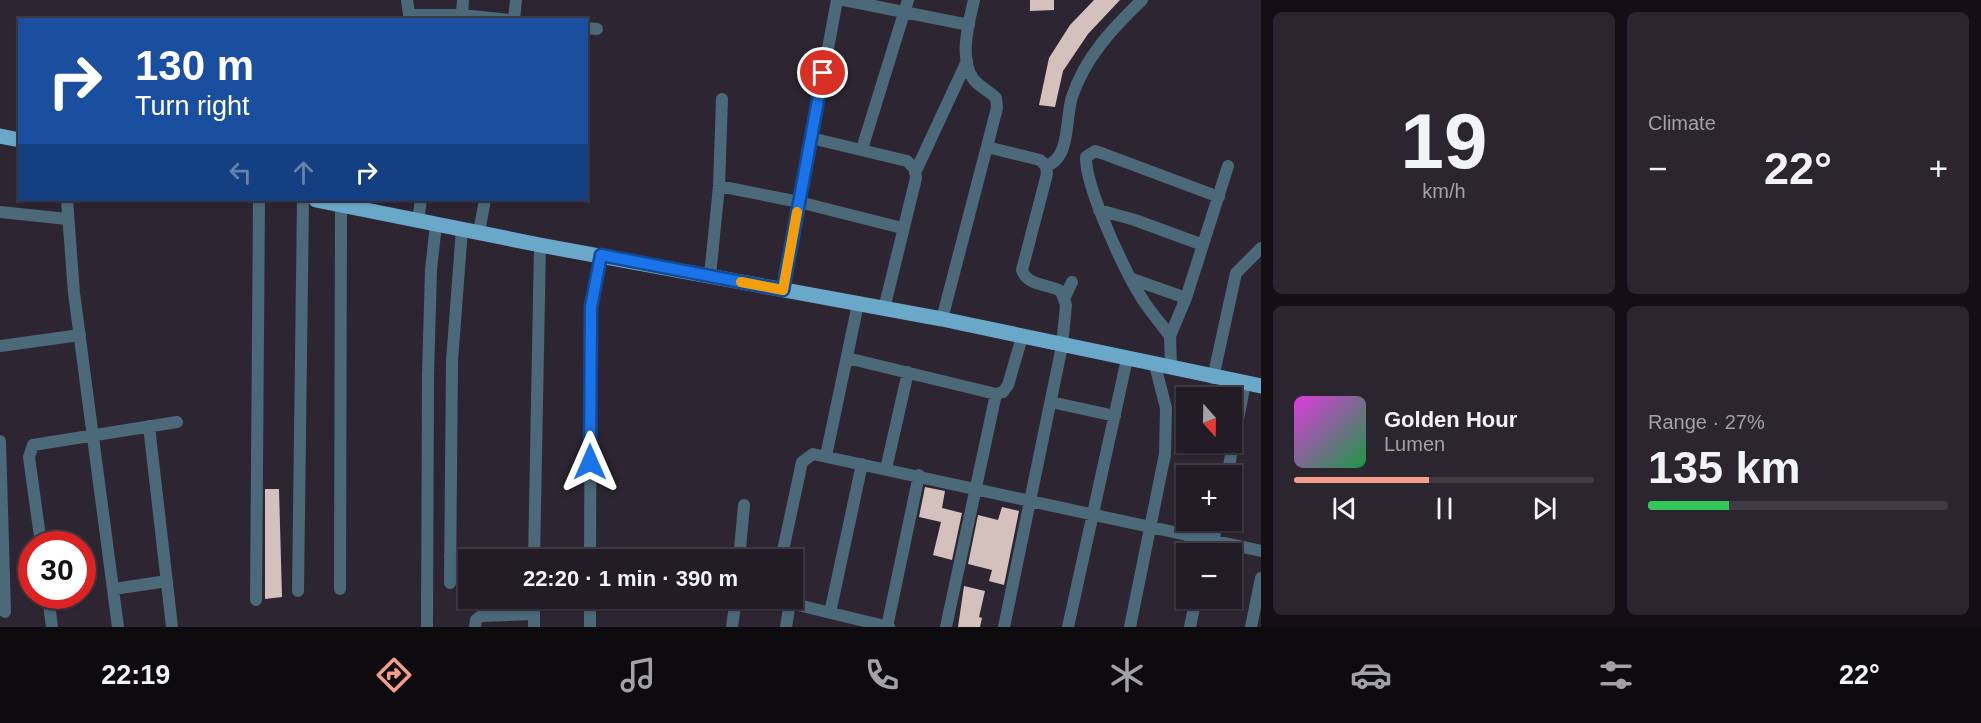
<!DOCTYPE html>
<meta charset="utf-8">
<style>
:root{--surface:#221c26;--page:#2a252e;--text:#f1f3f6;--muted:#a2a1a7;--line:#3f3a43;--accent:#f49e87}
body{margin:0;font-family:Helvetica,sans-serif;background:var(--page);color:var(--text);height:100vh;display:flex;flex-direction:column;font-size:22px;white-space:nowrap}
*{box-sizing:border-box;margin:0}
p{font-size:20px;color:var(--muted)}
.icon{flex:none;width:33px;height:33px;fill:none;stroke:currentColor;stroke-width:2;stroke-linecap:round;stroke-linejoin:round}
.map{position:relative;flex:1;overflow:hidden}
.panel{display:flex;flex-direction:column;gap:12px;padding:12px;background:#130f15;width:720px}
.panel>*{flex:none}
.hud{position:absolute;left:18px;top:18px;width:570px;height:183px;border-radius:0px;box-shadow:0 2px 4px #0004,0 0 0 2px var(--line);background:#1a4fa0;color:#fff;overflow:hidden}
.needle{width:39px;rotate:160deg}
.controls{position:absolute;left:1176px;top:387px;display:grid;gap:12px}
.controls a{display:grid;place-items:center;width:66px;height:66px;border-radius:0px;background:var(--surface);box-shadow:0 2px 4px #0004,0 0 0 2px var(--line);font-size:30px}
.speed{position:absolute;left:18px;top:531px;display:flex;gap:12px;font-size:30px;font-weight:700;text-align:center}
.speed>*{display:grid;place-content:center;width:78px;height:78px;border-radius:50%;background:var(--surface);box-shadow:0 2px 4px #0004,0 0 0 2px var(--line);line-height:1}
.speed .limit{border:9px solid #d22;background:#fff;color:#111}
.pin{position:absolute;display:grid;place-items:center;width:51px;height:51px;color:#fff;margin:-26px;border:3px solid #fff;border-radius:50%;box-shadow:0 2px 6px #0007}
.me{position:absolute;width:66px;margin:-33px;rotate:0deg;stroke-linejoin:round;filter:drop-shadow(0 0 4px #0008)}
.turn{display:flex;align-items:center;gap:21px;height:126px;padding:0 18px;font-size:27px}
.turn .icon{width:78px;height:78px;stroke-width:2.5}
.turn b{display:block;font-size:42px;line-height:51px}
.lanes{display:flex;align-items:center;height:57px;padding:0 18px;background:#0003;justify-content:center;gap:30px;direction:ltr}
.lanes .off{opacity:.35}
.big{font-size:45px;font-weight:700;line-height:1.1}
.panel .tile{flex:1;display:flex;flex-direction:column;justify-content:center;gap:9px;min-width:0;padding:0 21px;border-radius:9px;background:var(--page)}
.panel .dial{align-items:center;gap:0}
.dial b{font-size:78px;line-height:1}
.song{display:flex;align-items:center;gap:18px}
.cover{width:72px;height:72px;border-radius:9px;background:linear-gradient(135deg,hsl(300 70% 55%),hsl(140 70% 35%))}
.played{height:6px;border-radius:3px;background:linear-gradient(90deg,var(--accent) 45%,var(--line) 45%)}
.keys{display:flex;justify-content:space-around;direction:ltr}
.heat{display:flex;justify-content:space-between;align-items:center;font-size:33px;direction:ltr}
.charge{height:9px;border-radius:4px;background:linear-gradient(90deg,#34c759 27%,var(--line) 0)}
.panel .tiles{flex:1;display:grid;gap:12px;grid-template-columns:repeat(2,1fr)}
.trip{position:absolute;left:458px;top:549px;width:345px;height:60px;border-radius:0px;background:var(--surface);box-shadow:0 2px 4px #0004,0 0 0 2px var(--line);font-weight:700;line-height:60px;text-align:center}
.tab-bar{display:flex;height:96px;justify-content:space-around;align-items:center;background:#0e0b0f;color:var(--muted)}
.tab-bar .icon{width:42px;height:42px}
.tab-bar .selected{color:var(--accent)}
.tab-bar b{font-size:27px;color:var(--text)}
main{display:flex;flex:1;min-height:0}
.map>svg:first-child{display:block}
</style>
<main>
<div class="map">
<svg width="1261" height="627" viewBox="0 0 1261 627">
<rect width="100%" height="100%" fill="#2d2632"/>
<path fill="#d4c0bd" d="M1030,0H1054V10L1030,11Z
M1094,0H1120L1088,34L1063,71L1055,107L1039,105L1049,58L1070,25Z
M925,487L945,491L942,508L962,513L952,560L933,555L941,522L919,517Z
M265,489H279L282,597L265,599Z
M1002,507L1019,511L1004,585L989,581L992,570L968,564L978,515L998,520Z
M964,586L985,591L979,617L982,618L980,627H958Z"/>
<g fill="none" stroke-linecap="round" stroke-linejoin="round">
<path stroke="#4b6979" stroke-width="12" d="M407,0L410,20
M844,0L969,25
M409,15H462L510,20
M462,15L463,0
M514,20L516,0
M586,28L597,29
M811,138L907,161L915,169L916,178L884,309
M987,147L1040,160L1046,166L1047,174L1022,270C1027,286 1048,284 1061,291L1066,305L1062,346L1004,627
M862,149L908,0
M1046,166C1071,158 1065,119 1072,97C1085,57 1113,28 1142,0
M915,173L967,61
M719,186L799,202L902,228
M67,200L74,293L118,627
M1099,210L1135,220L1203,245
M0,212L67,219
M418,220L421,200
M479,232L485,200
M710,276L719,186L722,99
M1132,279L1186,298
M783,290L837,0
M1065,297L1072,282
M942,319L997,108L996,98C989,91 980,87 974,80C958,60 969,22 974,0
M1170,336C1162,325 1153,315 1145,303C1127,277 1085,187 1086,157L1095,151L1104,154L1219,197
M0,346L80,335
M847,358L996,394L1003,392L1008,385L1022,337
M1171,368L1170,336L1186,298L1228,166
M1213,378L1236,273L1261,248
M1051,402L1115,416
M149,426L172,627
M0,441L5,612
M826,456L858,304
M886,469L908,372
M1227,476L1245,383
M1189,535L1192,554
M1214,539L1217,520
M41,544L29,457L33,445L177,422
M450,556L468,566
M534,560L540,245
M590,560L591,307L601,255
M739,560L744,505
M781,560L802,462L813,454L1261,551
M450,583L452,361L462,229
M114,589L167,581
M340,589L341,205
M298,591L303,200
M48,596L52,627
M590,598V627
M769,598L889,627
M256,600L259,200
M830,613L862,464
M427,627L428,375L431,270L436,224
M475,627L476,620L481,616L534,614
M534,627V598
M732,627L736,598
M786,627L790,603
M887,627L919,475
M946,627L996,394
M1068,627L1127,359
M1130,627L1165,454L1166,408L1155,365
M1190,627L1196,598
M1251,627L1261,578"/>
<path stroke="#69a8c9" stroke-width="15" d="M0,136L20,140
M316,200L540,245L942,319L1261,386"/>
</g>
<g fill="none" stroke-linecap="round" stroke-linejoin="round">
<defs>
<path id="route" d="M590,462L591,307L601,255L783,290L823,73"/>
</defs>
<use href="#route" stroke="#114b97" stroke-width="15"/>
<use href="#route" stroke="#1a73e8" stroke-width="10"/>
<path stroke="#f59e0b" stroke-width="10" d="M741,282L783,290L797,212"/>
</g>
</svg>
<div class="controls">
<a><svg class="needle" viewBox="-14 -14 28 28"><path d="M0-13l5 13h-10z" fill="#e53935"/><path d="M0 13l5-13h-10z" fill="#a2a1a7"/></svg></a>
<a>+</a>
<a>−</a>
</div>
<div class="speed"><div class="limit">30</div></div>
<div class="pin" style="left:823px;top:73px;background:#d93025"><svg class="icon" aria-label="arrive" viewBox="0 0 24 24"><path d="M6 21V4h12l-3 4 3 4H6"/></svg></div>
<svg class="me" style="left:590px;top:462px" viewBox="-20 -20 40 40"><path d="M0-17L14 15 0 8-14 15z" fill="#1a73e8" stroke="#fff" stroke-width="4"/></svg>
<div class="trip">22:20 · 1 min · 390 m</div>
<div class="hud">
<div class="turn"><svg class="icon" aria-label="right" viewBox="0 0 24 24"><path d="M7 20v-9h11M14 6l5 5-5 5"/></svg><div><b>130 m</b>Turn right</div></div>
<div class="lanes"><svg class="icon off" aria-label="left" viewBox="0 0 24 24"><path d="M17 20v-9H6M10 6l-5 5 5 5"/></svg><svg class="icon off" aria-label="ahead" viewBox="0 0 24 24"><path d="M12 20V5M6 11l6-6 6 6"/></svg><svg class="icon" aria-label="right" viewBox="0 0 24 24"><path d="M7 20v-9h11M14 6l5 5-5 5"/></svg></div>
</div>
</div>
<section class="panel">
<div class="tiles">
<div class="tile dial"><b>19</b><p>km/h</p></div>
<div class="tile"><p>Climate</p>
<div class="heat"><a>−</a><b class="big">22°</b><a>+</a></div>
</div>
<div class="tile">
<div class="song"><i class="cover"></i><div><b>Golden Hour</b><p>Lumen</p></div></div>
<div class="played"></div>
<div class="keys"><svg class="icon" aria-label="previous" viewBox="0 0 24 24"><path d="M18 5L8 12l10 7zM5 5v14"/></svg><svg class="icon" aria-label="pause" viewBox="0 0 24 24"><path d="M8 5v14M16 5v14"/></svg><svg class="icon" aria-label="next" viewBox="0 0 24 24"><path d="M6 5l10 7-10 7zM19 5v14"/></svg></div>
</div>
<div class="tile"><p>Range · 27%</p><b class="big">135 km</b><div class="charge"></div></div>
</div>
</section>
</main>
<nav class="tab-bar">
<b>22:19</b>
<svg class="icon selected" aria-label="directions" viewBox="0 0 24 24"><path d="M12 3l9 9-9 9-9-9zM9 14v-3h6M13 9l2 2-2 2"/></svg>
<svg class="icon" aria-label="music" viewBox="0 0 24 24"><path d="M9 18V5l10-2v13"/><circle cx="6" cy="18" r="3"/><circle cx="16" cy="16" r="3"/></svg>
<svg class="icon" aria-label="phone" viewBox="0 0 24 24"><path d="M5 4h4l2 5-3 2q2 4 5 5l2-3 5 2v4C11 20 4 13 5 4z"/></svg>
<svg class="icon" aria-label="climate" viewBox="0 0 24 24"><path d="M12 3v18M4 7l16 10M4 17L20 7"/></svg>
<svg class="icon" aria-label="car" viewBox="0 0 24 24"><path d="M5 17H2v-5l4-1 3-4h7l3 4 3 1v5h-3M9 17h6M6 11h13"/><circle cx="7" cy="17" r="2"/><circle cx="17" cy="17" r="2"/></svg>
<svg class="icon" aria-label="filters" viewBox="0 0 24 24"><path d="M4 7h16M4 17h16"/><circle cx="9" cy="7" r="2"/><circle cx="15" cy="17" r="2"/></svg>
<b>22°</b>
</nav>
